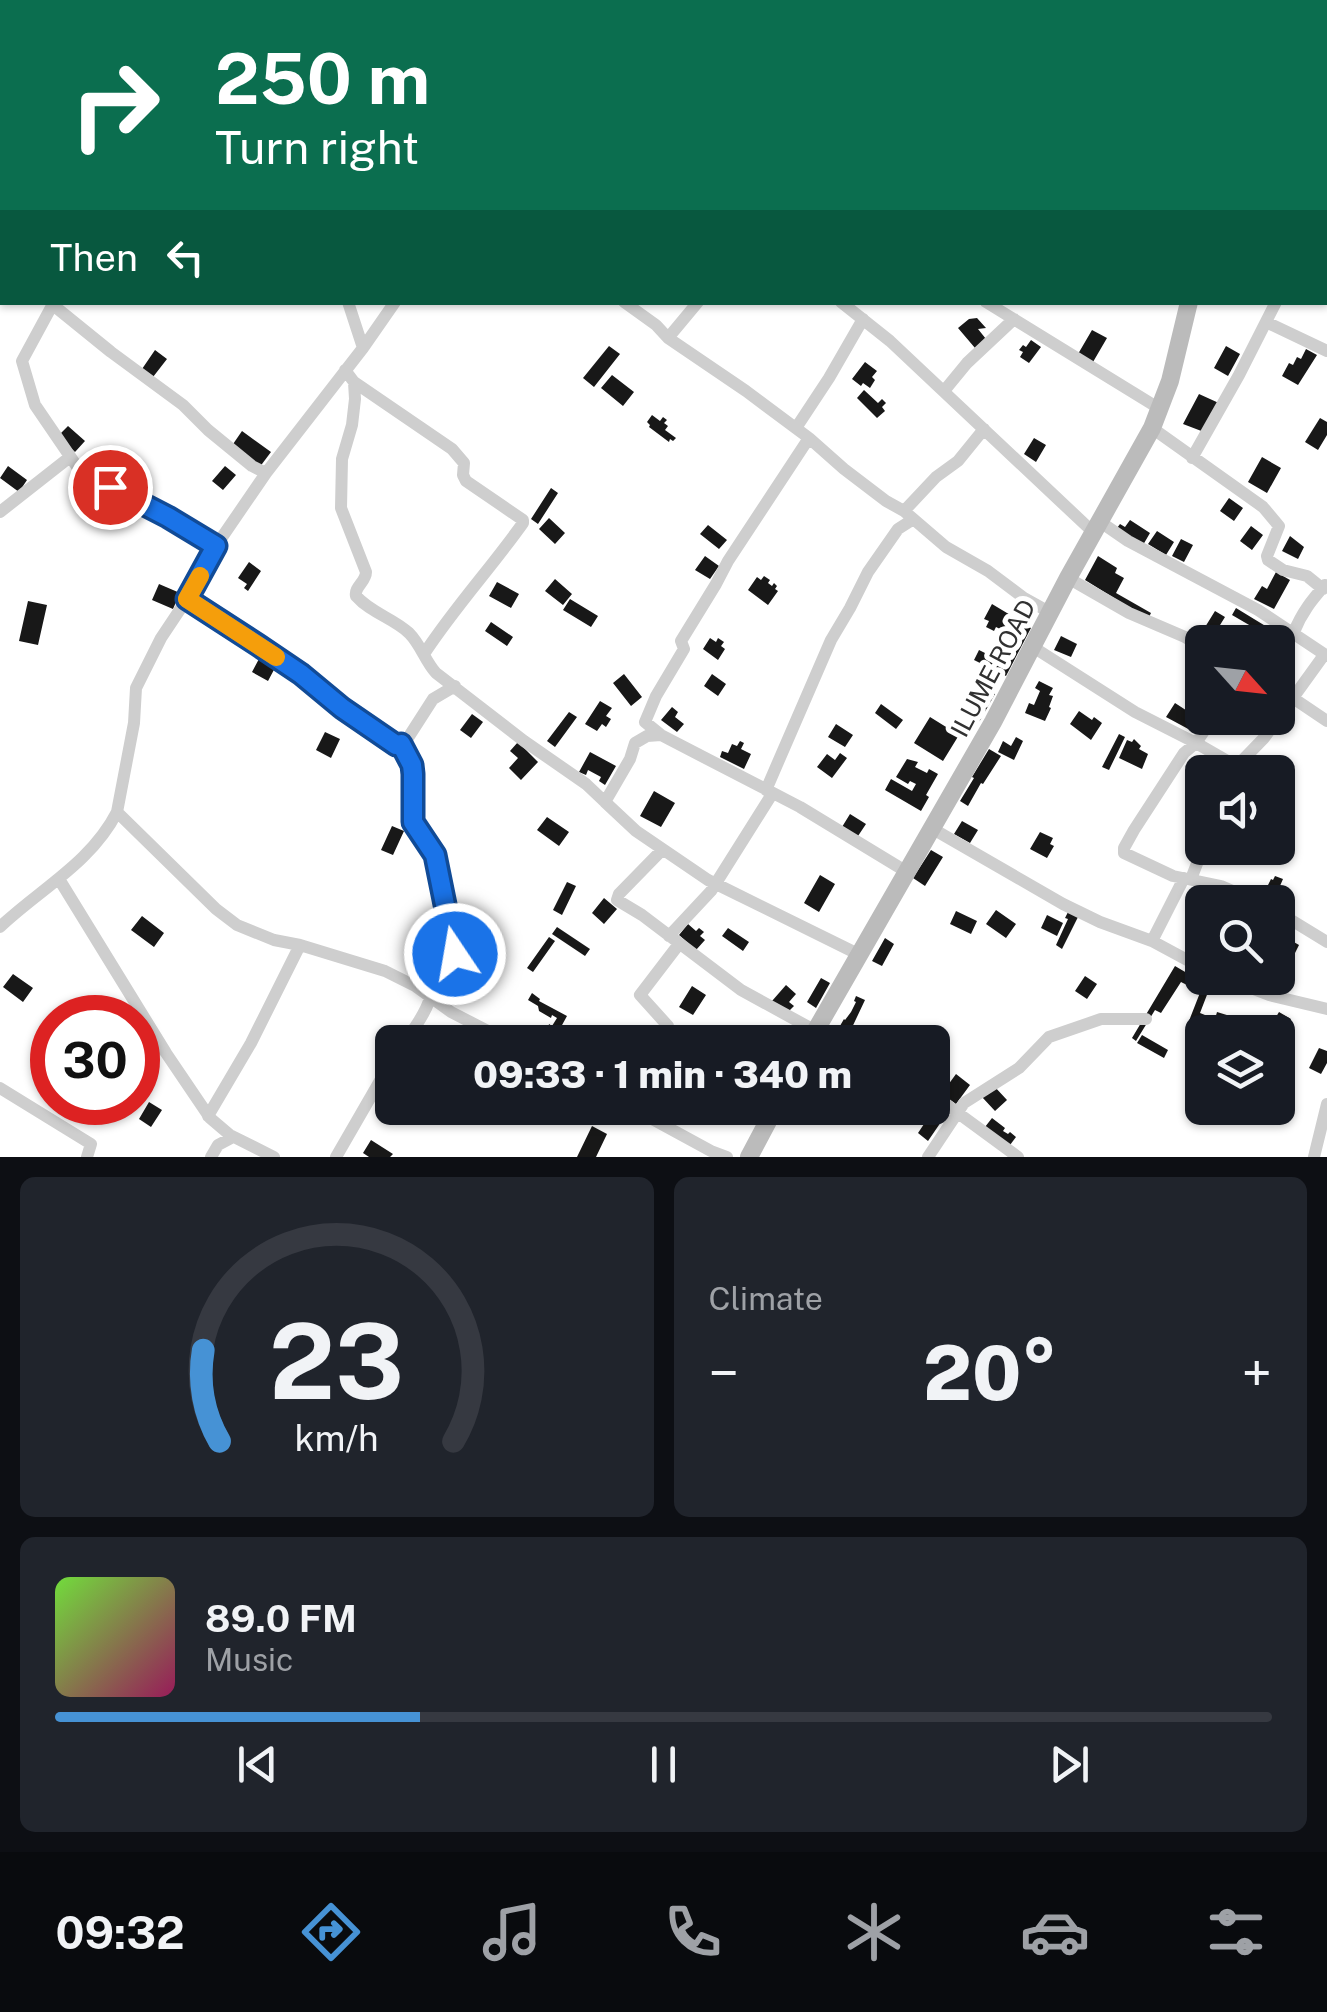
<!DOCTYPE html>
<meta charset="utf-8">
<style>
:root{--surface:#171b24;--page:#20242c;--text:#f1f3f6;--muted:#9ea1a6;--line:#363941;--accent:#4692d5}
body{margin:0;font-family:"Public Sans",sans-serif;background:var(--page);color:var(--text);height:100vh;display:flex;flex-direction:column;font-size:38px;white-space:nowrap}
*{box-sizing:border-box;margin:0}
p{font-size:32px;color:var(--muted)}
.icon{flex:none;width:55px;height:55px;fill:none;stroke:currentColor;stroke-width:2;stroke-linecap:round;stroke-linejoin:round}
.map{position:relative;height:1157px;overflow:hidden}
.details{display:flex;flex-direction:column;gap:20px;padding:20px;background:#0d0f14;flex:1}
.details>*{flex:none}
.banner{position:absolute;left:0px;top:0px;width:1328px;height:305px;box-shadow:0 2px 8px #0004;background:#0b6e4f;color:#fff;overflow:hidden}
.needle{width:65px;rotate:117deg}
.tools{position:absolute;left:1185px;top:625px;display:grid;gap:20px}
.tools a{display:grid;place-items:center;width:110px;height:110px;border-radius:15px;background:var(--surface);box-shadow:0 2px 8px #0004;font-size:50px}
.speed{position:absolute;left:30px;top:995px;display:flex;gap:20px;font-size:50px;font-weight:700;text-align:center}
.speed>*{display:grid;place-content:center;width:130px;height:130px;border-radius:50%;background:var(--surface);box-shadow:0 2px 8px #0004;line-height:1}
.speed .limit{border:15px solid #d22;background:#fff;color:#111}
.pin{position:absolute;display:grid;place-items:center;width:85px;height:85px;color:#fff;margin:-42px;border:5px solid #fff;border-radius:50%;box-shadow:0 2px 10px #0007}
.me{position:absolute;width:110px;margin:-55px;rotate:348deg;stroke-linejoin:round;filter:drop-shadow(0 0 8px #0008)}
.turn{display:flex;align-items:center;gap:35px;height:210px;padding:0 50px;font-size:45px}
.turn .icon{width:130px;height:130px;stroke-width:2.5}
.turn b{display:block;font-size:70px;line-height:85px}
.then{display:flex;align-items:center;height:95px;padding:0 50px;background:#0003;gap:20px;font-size:38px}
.big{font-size:75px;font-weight:800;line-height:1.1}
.details .tile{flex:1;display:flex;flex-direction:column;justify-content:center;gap:15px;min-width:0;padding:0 35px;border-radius:15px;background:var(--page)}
.details .dial{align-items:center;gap:0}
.dial svg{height:260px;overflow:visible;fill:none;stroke:var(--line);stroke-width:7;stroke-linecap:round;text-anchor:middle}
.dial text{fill:var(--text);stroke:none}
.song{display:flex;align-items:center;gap:30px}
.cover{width:120px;height:120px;border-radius:15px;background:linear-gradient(135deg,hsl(100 70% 55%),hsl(330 70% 35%))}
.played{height:10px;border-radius:5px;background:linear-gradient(90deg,var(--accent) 30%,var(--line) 30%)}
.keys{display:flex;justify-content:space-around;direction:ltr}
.heat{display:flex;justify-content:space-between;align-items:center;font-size:55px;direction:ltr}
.details .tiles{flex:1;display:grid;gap:20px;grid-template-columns:1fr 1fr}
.tile:last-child{grid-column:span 2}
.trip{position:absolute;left:375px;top:1025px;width:575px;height:100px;border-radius:15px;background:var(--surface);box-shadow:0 2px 8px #0004;font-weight:800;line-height:100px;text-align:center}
.menu{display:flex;height:160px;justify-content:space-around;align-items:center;background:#090b0e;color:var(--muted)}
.menu .icon{width:70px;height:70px}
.menu .on{color:var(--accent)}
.menu b{font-size:45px;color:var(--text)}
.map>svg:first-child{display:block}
</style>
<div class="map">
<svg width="1327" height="1157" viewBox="0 0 1327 1157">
<rect width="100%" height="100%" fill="#fff"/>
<path fill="#181818" d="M977,318L986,328L978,329L986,339L975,348L958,328L969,319Z
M1092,330L1107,338L1093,362L1078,354Z
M1031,340L1041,347L1029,363L1020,357L1023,352L1019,350L1023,345L1026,347Z
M609,346L620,354L594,387L583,378Z
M1226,346L1240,354L1228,376L1214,368Z
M1306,349L1317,355L1298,385L1282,376L1289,363L1293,365L1297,357L1301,359Z
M155,350L167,359L153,377L142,369Z
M865,362L877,371L872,377L875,380L870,388L863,383L861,386L852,379Z
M612,375L634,392L623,406L601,388Z
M864,390L878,403L882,399L886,403L882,407L885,411L877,418L857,398Z
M1199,394L1221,404L1204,432L1183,424Z
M652,415L660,421L663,417L667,420L664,423L668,426L665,430L676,438L673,441L670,439L669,442L649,427L650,425L647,422Z
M1320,418L1327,422V435L1318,450L1305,442Z
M68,426L85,441L75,452L58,436Z
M242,431L271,452L259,468L231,447Z
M1034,438L1046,445L1036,462L1024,454Z
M1262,457L1281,468L1267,493L1248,482Z
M8,466L27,480L19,492L0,478Z
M225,466L236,475L223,490L212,481Z
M551,488L558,493L538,524L531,519Z
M1229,498L1243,508L1234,521L1220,511Z
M549,518L565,533L555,544L539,529Z
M1130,520L1150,533L1143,545L1117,528L1120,524L1125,527Z
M708,525L727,540L719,549L700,534Z
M1251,526L1263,535L1252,550L1240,541Z
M1157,531L1174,542L1166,555L1148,544Z
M1290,536L1304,547L1298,559L1282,551Z
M1181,539L1193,545L1184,562L1172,556Z
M705,556L719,566L710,579L695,570Z
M1098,556L1117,568L1115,573L1124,578L1116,593L1151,613L1148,619L1085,580Z
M249,562L261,571L248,591L244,588L247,584L238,578Z
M1276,572L1290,580L1274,609L1254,599L1262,586L1267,589Z
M764,576L770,580L768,583L772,586L774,583L777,586L775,589L778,591L768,605L748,590L757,577L761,580Z
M555,579L572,594L563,605L545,591Z
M497,582L519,594L511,608L489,596Z
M159,584L180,593L173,609L152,600Z
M570,599L598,616L591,627L563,610Z
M28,601L47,605L38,645L19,641Z
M992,604L1012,616L1004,631L996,627L994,631L986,627L989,621L984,619Z
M1236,608L1272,630L1268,636L1232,615Z
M1215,611L1225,617L1212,638L1202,632Z
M491,622L513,637L507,646L485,631Z
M1019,622L1031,628L1006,676L995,670Z
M1061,636L1077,644L1071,657L1054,650Z
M710,638L716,642L718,638L724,642L721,646L725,649L718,660L703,649Z
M993,646L1000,649L990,668L974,660L979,650L989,655Z
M260,657L276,666L268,681L252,672Z
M624,674L642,697L631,706L613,683Z
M712,674L726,684L718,696L704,686Z
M1039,681L1053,688L1049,695L1053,696L1049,707L1051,708L1045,721L1025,713L1029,703L1034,705L1040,691L1035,688Z
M980,685L995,694L974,731L965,726L981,697L975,694Z
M600,701L612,708L606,716L611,719L606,727L602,724L597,731L585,724Z
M1175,703L1198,718L1192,731L1166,717Z
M881,704L903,720L896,729L875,713Z
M672,707L678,712L675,717L684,724L677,732L661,720Z
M1079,711L1092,720L1094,717L1102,723L1091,740L1070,724Z
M569,712L577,717L555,747L547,741Z
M472,714L483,722L471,738L460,730Z
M930,717L959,735L943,761L914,743Z
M836,724L853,735L845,747L828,737Z
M325,732L340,739L331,758L316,750Z
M1119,734L1125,737L1109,770L1102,767Z
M1016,737L1023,741L1014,760L998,752L1003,741L1011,746Z
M1134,739L1141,746L1139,749L1148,754L1142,769L1119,758L1127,740L1132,742Z
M740,741L744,743L741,749L751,754L744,769L720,757L722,751L728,753L732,744L737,746Z
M518,742L538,762L521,780L509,768L518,758L510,751Z
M989,749L1001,756L983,784L981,783L968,806L960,801L974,778L972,777Z
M590,752L616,766L605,785L599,781L601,777L588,770L586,775L579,772Z
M840,753L847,758L832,778L817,767L827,754L835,760Z
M907,759L918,762L915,767L927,773L929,769L938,774L926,795L929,797L921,811L885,790L891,779L912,791L916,784L910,781L908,784L896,777Z
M654,791L675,803L661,827L640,816Z
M850,814L866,824L858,836L842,827Z
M547,817L569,832L559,846L537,830Z
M962,821L978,830L970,843L954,834Z
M392,826L404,831L393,855L381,850Z
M1040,832L1053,838L1050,844L1054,846L1047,858L1030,849Z
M931,850L943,857L925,886L913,878Z
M820,875L835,884L819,912L804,903Z
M1275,876L1283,879L1273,902H1263L1266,890L1269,891L1271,886L1268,885L1271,879L1273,880Z
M567,882L576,886L562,915L553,910Z
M604,898L617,909L604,924L592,913Z
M996,910L1016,924L1006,938L986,924Z
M956,911L977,921L971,934L950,924Z
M1068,912L1078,917L1062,949L1056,945L1068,919L1065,918Z
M1202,914V945L1185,937L1193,920L1198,923Z
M1047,915L1063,923L1057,936L1041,928Z
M142,916L164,933L154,947L131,930Z
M688,924L696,931L699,928L704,932L700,936L705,940L696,950L679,935Z
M557,927L590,949L585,956L552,934Z
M728,928L749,942L743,951L722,936Z
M549,937L555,941L533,972L527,968Z
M1285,937L1299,945L1288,967L1294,970L1287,983L1278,978L1282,963L1278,961V951Z
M885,938L894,944L882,966L872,961Z
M1175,966L1192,976L1187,985L1181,982L1161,1013L1155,1010L1136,1041L1132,1038Z
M13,974L33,988L23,1002L3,987Z
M1085,976L1097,984L1087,999L1075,991Z
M821,978L830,983L816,1008L807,1002Z
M786,985L796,994L789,1002L794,1006L786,1014L772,1001Z
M1203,985L1210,987L1200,1013L1215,1019L1217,1012L1230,1016L1227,1027L1212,1023L1211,1027L1201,1023L1198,1030L1187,1026Z
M692,986L706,995L693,1015L679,1007Z
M532,993L540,999L539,1001L567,1016L556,1036L549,1032L551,1030L548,1028L549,1024L552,1026L557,1018L552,1015L551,1018L539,1011L538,1006L528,1000Z
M856,996L865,1000L848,1036L837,1031L844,1019L845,1020L851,1012L856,1002L854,1001Z
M1279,1012L1291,1019L1278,1042L1279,1029L1269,1021L1273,1015L1276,1017Z
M1142,1035L1168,1050L1164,1058L1137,1043Z
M1319,1048L1327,1051V1063L1321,1074L1309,1068Z
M956,1074L970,1085L956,1104L937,1090L944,1082L948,1085Z
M994,1086L1007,1100L995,1111L982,1097Z
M149,1102L162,1110L151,1127L139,1119Z
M930,1115L941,1122L928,1141L918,1133Z
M992,1118L1005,1128L1003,1131L1008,1134L1010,1132L1016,1137L1010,1145L985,1127Z
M592,1126L607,1134L596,1157H577Z
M371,1140L393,1154L390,1157H369L363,1153Z"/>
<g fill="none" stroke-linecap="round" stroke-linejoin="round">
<path stroke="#cecece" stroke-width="12" d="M148,0L150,2
M310,0L313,2
M904,0L908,2
M333,2L337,0
M371,2L372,0
M567,2V0
M706,2L707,0
M822,2L823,0
M1142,2L1147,0
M0,5L2,6
M1325,158L1327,152
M1325,284L1327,285
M54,302L22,361L35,405L78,468L87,476L169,517L216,546
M348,302L363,348
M624,302L656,325L668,338L746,391L809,438L844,469L886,501L904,511L946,547L988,571L1024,598L1051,613
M841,302L890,341L1093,532
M986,302L1160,409
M53,305L111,352L183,405L208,430L252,466L266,473
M1266,322L1327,351
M668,338L698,302
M345,370L354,382L355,399L352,425L342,459L341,508L366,572C366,582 354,587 356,596C371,613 393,618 409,633C421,645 425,661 436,673L524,741L586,784L605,802
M354,382L452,449L464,463L463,475L466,481L523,520V523C491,568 454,608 424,654
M944,391L967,363L1014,319
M796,428L829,378L863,319
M1152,428L1263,507L1279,526L1267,556L1268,560L1283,570L1307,576L1323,589
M809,438L728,561L716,584L681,641L684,649L656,696L645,722L661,735L800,807L907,872
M1192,458L1239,375L1276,302
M904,511L936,477L958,461L984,429
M0,512L70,457
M1099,521L1128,541L1258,610L1327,656
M1068,578L1129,613L1185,637L1202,647
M187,599L258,645L301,675L342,708L396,745L401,744L412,765L413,774V822L435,855L455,953L432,990C429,1009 415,1027 405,1042
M1296,635L1294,632C1302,612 1312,600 1325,585
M1033,647L1135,712L1196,743L1236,766
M1278,688L1327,721
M1213,718L1196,743L1184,753L1134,830L1124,848V853L1173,876L1221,886L1258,902
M661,735L647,736L635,743L630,759L605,802L636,831L708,880L860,955
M401,744L406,741L433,699L455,686
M1233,770L1264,738L1324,655
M766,790L831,640L850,608L868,572L898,529L912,520
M117,812L216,909L237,925L274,940L300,945L385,971L415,986L451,1012L509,1042
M933,829L1063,904L1100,922L1152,941L1202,968
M662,850L619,894L617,900L642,915L741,990L836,1042
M59,879L166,1053L210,1118L230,1135L274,1157
M1191,879L1203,848
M1278,912L1327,942
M0,927C40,889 91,863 117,812L134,723L136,688L161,638L187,599L216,546L266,473L363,348L395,302
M669,936L711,891L772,794
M1152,941L1184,878
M1225,978L1269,995L1327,1009
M653,1042L668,1026L640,995L679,944
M0,1088L91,1144L87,1157
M932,1094L1018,1157
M632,1108L711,1151L727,1157
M208,1116L251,1043L300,945
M211,1157L218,1145L233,1137
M336,1157L392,1060
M928,1157L964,1103L1019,1068L1049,1037L1101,1019H1146
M1314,1157L1327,1104"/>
<path stroke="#bbb" stroke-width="18" d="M1241,2L1242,0
M809,1042L993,722L1068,578L1152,428L1170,381L1189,302
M749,1157L775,1108"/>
</g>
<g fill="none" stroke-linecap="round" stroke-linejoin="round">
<defs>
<path id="route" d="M110,487L168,517L216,546L187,599L258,645L301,674L342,708L396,745L401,744L412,765L413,774V822L435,855L455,954"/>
</defs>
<use href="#route" stroke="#114b97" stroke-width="25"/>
<use href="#route" stroke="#1a73e8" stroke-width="18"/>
<path stroke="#f59e0b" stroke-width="18" d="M200,576L187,599L276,657"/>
</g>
<g text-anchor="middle" stroke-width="10" stroke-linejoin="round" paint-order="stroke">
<g font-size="25" fill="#313131" stroke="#fff">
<text transform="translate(993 668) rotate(-62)" y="9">ILUME ROAD</text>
</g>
</g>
</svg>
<div class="tools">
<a><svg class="needle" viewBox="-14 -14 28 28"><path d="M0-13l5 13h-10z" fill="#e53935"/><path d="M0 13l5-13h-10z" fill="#9ea1a6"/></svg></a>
<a><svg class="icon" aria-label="sound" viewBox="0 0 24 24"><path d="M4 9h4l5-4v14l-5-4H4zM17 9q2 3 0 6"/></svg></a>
<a><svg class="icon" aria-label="search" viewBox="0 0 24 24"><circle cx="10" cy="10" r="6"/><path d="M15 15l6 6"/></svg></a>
<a><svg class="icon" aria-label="layers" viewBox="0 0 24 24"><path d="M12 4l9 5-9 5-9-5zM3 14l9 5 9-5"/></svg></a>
</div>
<div class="speed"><div class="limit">30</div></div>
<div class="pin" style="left:110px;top:487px;background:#d93025"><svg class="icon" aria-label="arrive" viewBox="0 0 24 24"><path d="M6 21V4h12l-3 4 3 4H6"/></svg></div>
<svg class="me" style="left:455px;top:954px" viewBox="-20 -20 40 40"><circle r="17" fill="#1a73e8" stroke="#fff" stroke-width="3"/><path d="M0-11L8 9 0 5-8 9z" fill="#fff"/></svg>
<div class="trip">09:33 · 1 min · 340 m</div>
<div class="banner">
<div class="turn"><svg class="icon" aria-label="right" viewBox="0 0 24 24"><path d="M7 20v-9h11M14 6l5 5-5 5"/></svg><div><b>250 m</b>Turn right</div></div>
<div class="then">Then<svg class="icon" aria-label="left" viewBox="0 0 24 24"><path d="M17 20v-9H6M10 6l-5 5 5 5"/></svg></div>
</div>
</div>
<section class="details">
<div class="tiles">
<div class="tile dial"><svg viewBox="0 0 100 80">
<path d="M14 69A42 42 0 1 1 86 69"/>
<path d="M14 69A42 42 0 0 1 9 41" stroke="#4692d5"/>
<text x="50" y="56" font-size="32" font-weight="700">23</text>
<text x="50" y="72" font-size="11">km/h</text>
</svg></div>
<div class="tile"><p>Climate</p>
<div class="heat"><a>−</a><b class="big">20°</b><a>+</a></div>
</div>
<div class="tile">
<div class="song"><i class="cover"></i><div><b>89.0 FM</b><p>Music</p></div></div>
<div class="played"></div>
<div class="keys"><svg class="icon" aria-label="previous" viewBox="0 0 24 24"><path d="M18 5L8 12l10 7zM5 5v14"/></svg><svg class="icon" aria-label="pause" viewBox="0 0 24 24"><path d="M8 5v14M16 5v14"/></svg><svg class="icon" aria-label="next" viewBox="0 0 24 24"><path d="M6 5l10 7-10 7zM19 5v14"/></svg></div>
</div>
</div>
</section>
<nav class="menu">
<b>09:32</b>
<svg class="icon on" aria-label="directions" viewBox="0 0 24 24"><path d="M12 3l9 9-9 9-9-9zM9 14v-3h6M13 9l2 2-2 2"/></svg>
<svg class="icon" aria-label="music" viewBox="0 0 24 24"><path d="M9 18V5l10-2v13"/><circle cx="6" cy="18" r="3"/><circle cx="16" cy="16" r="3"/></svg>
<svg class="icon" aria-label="phone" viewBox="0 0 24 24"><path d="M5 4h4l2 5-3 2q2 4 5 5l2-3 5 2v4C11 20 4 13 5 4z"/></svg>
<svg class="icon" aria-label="climate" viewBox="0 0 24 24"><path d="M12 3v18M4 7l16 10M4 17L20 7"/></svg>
<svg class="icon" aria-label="car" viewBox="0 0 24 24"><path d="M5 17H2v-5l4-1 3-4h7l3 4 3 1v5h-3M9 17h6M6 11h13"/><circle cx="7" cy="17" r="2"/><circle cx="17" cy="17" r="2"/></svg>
<svg class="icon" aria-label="filters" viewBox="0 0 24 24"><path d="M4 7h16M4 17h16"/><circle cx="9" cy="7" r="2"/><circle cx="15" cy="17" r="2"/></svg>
</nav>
